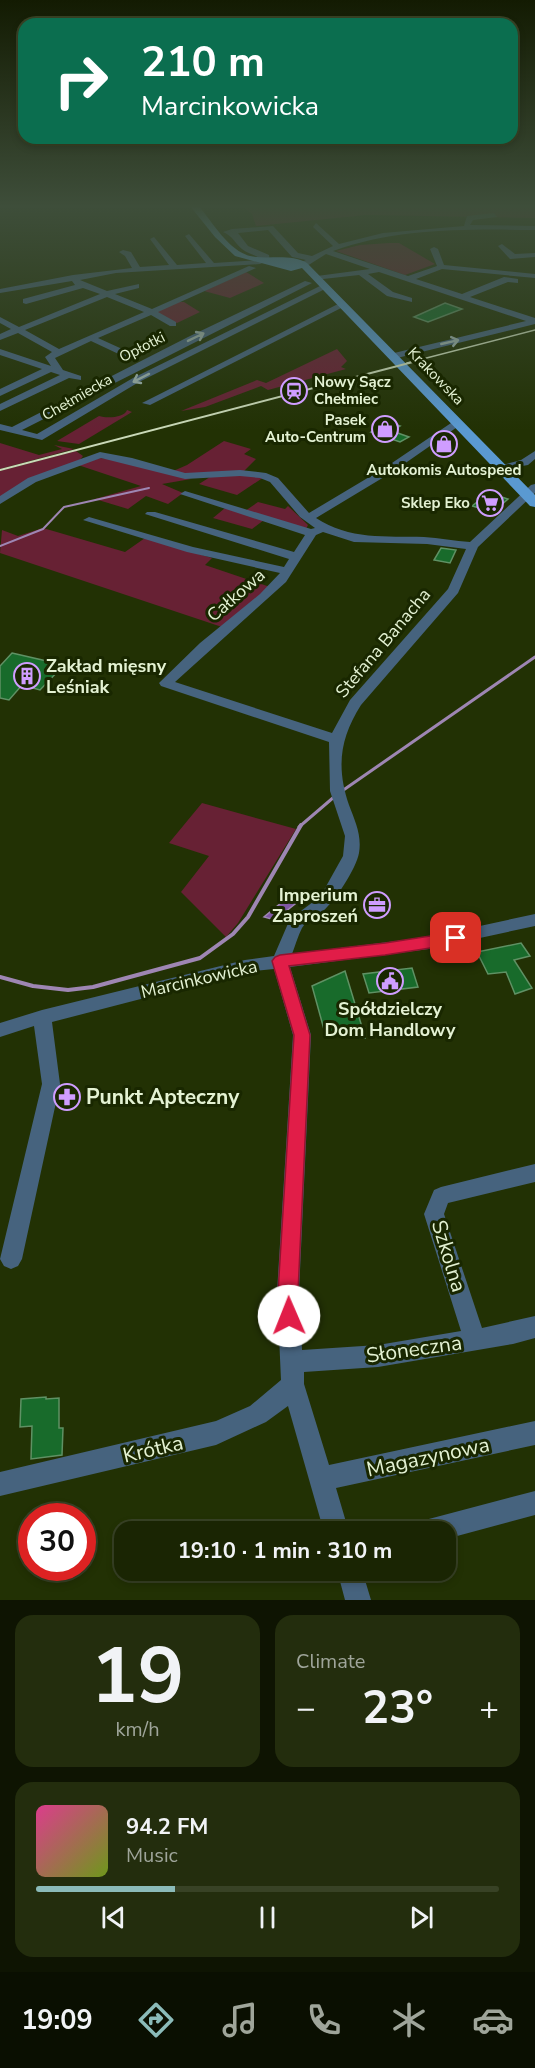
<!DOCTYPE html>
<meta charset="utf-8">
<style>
:root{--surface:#1a2503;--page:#232d0d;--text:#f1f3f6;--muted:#9fa59a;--line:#384225;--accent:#8bbbb9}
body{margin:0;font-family:"Nunito Sans",sans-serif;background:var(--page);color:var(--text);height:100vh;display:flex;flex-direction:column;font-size:22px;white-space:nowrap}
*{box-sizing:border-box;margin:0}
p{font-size:20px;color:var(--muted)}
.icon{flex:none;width:33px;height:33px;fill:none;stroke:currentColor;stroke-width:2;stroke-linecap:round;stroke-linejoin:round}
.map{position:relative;height:1600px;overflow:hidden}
.details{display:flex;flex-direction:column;gap:15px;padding:15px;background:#0e1402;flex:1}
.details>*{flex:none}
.banner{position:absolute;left:18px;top:18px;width:500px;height:126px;border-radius:18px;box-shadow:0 3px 9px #0003,0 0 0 2px var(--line);background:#0b6e4f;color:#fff;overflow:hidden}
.speed{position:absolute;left:18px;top:1503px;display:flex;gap:12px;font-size:30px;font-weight:700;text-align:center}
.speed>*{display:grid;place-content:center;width:78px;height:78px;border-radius:50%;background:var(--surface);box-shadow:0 3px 9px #0003,0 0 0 2px var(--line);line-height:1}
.speed .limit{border:9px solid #d22;background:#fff;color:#111}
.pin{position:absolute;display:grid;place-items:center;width:51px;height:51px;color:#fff;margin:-26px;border-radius:12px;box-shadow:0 3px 9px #0006}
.me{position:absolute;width:66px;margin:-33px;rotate:359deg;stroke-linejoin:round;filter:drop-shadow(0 0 4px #0008)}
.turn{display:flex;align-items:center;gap:21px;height:126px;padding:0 24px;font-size:27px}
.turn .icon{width:78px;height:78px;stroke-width:2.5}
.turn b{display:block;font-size:42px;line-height:51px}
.big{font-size:45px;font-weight:700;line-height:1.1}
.details .card{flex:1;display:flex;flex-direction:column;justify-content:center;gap:9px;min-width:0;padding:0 21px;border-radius:18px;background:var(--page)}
.details .dial{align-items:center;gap:0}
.dial b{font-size:78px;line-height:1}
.song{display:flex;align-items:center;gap:18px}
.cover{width:72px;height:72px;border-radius:9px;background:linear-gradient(135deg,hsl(330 70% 55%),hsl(80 70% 35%))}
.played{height:6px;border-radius:3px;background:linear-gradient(90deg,var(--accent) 30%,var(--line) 30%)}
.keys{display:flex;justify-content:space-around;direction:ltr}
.heat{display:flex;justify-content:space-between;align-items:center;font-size:33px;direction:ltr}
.details .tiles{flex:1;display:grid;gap:15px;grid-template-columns:1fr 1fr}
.card:last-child{grid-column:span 2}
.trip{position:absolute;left:114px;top:1521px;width:342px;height:60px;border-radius:18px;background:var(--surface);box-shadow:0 3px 9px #0003,0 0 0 2px var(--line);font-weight:700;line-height:60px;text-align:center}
.tabs{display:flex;height:96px;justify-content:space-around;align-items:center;background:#0a0f01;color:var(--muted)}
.tabs .icon{width:42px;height:42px}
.tabs .on{color:var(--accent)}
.tabs b{font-size:27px;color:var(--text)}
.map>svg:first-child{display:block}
</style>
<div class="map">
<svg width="535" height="1600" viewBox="0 0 535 1600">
<rect width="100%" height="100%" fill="#223104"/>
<path fill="#672134" d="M242,206H535V218L366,215L256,226L252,214Z
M389,243H399L435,264L405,275L336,251L360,245Z
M246,272L264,283L230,298L204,291Z
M177,302H184L200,312L177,323L153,313Z
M337,349L347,361L341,367L346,369L268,390L261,386L205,407L181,411L257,380L266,383Z
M127,410L132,412L79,444L57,441L99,416C108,419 125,417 127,410Z
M224,441L251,449L244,454L256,459L243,472L194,475L171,472L187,465Z
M0,443L39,455L62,449L54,445L74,449L0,469Z
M76,451L83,456L80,460L30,479L0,499V471Z
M100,458L109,459L191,479L162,484L183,493L168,504L146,496L128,509L95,499L141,486L78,465Z
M238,474L264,477L237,495L199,484L210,477Z
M258,502L285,509L288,506L308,525L306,529L245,511Z
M225,508L264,520L252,529L213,518Z
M43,528L125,552L145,538L212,558L205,565L270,587L222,627L0,553L2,530L18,536Z
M202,803L296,829L238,923L226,937L181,892L209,856L169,843Z"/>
<path fill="#8058a5" stroke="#9e86b3" stroke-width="1.5" d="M292,894L300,900L275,920L264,917Z"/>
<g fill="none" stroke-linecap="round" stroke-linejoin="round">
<path stroke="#9e86b3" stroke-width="2" d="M0,546L43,529L64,507L149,488"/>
<path stroke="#9e86b3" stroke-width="3" d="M342,791L535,657
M299,827L334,797"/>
<path stroke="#9e86b3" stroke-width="4" d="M0,977L33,986L68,990L93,987L200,958L233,934L248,917L301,825"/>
</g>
<path fill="#186b2b" stroke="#5f9164" stroke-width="1.5" d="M445,303L462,309L428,322L414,317Z
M387,422L400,426L392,431L409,437L400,442L371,432Z
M489,493L508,499L493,512L472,506Z
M441,548L456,550L450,563L434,560Z
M12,653L64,665L40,690L22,685L9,700L0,698V666Z
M521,943L530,956L514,960L532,988L515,994L506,972L488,974L477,952Z
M412,968L418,987L369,993L363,974Z
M345,971L362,1027L365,1038L325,1033L312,986Z
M46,1397V1399L59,1398V1428H63L62,1455L31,1459L32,1426L20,1427L21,1399Z"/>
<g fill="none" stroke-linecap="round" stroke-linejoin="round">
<path fill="#46637e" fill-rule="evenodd" d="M494,213L497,217L473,220L470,225L535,226V230C467,229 397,228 333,251L408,276L437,266L430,249L434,247L438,249L444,265L535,274V278L442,269L416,279L462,294L504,277L518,279V283L508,282L470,297L535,318V324L393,359L390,358V354L526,321L379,272L368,274L393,292L412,298V302L387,296L359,275L314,280V276H317L370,269L326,254L307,266H301V262L306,260L292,257L268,230L238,233L248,246L269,255L270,262H264C259,255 249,255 242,249C233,241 234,237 223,232L232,229L273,226L298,253L312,256L333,246L313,227L316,223L339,244L383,233L464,226L467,216Z
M189,234L214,263L260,260L264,262L260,264L116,273L80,280L107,291L139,284V288L115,294L152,309L249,266L256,268L158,312L176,322V326H170L151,315L98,338L131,353V357H125L91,341L55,358L63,370L81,376V380L69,378L0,411V404L60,375L51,372L0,396V389L42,369L0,355V349L51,366L45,357L52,352L18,333L0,340V334L11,329L0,323V317L19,327L100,294L83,288L26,304L23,303V299L75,285L72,281L0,293V289L73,275L132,268L125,256L119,252L123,250L131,252L140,267L169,265L150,239L154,237L177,265L206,263L185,236ZM107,297L144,312L59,349L25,330Z
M502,244L515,254L535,253V257L510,259L498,246Z
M305,281L312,283L22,430L37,434L133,378L322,285L329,287L139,382L42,440L0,430V424L12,427L188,337Z
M340,303L347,305L150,405L142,403Z
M454,421L463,423L394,471L316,518C349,540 386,536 424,537C439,538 455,541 470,542L531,485L535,484V493L478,547L458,593L361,705C340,738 336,767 349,805C355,821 362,835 359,853C356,869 335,901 323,911C317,917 306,921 302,928C298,936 295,946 292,954L429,937L535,914V926L429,949L290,967L311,1035L299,1292L302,1350L378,1345L461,1331L424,1214L434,1190L441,1187L535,1164V1182L448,1203L444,1214L482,1328L535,1316V1338L513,1344L378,1367L304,1372V1384L329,1465L535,1421V1445L336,1488L349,1532H324L288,1406L266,1422L216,1445L0,1496V1472L216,1421L250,1406L281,1380L277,1292L293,1035L274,969L245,972L52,1022L60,1084L22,1259L18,1266L11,1269L4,1266L0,1259L42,1084L34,1026L0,1037V1023L42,1010L245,960L274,956L290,919L313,902L324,890L343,856L345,836L330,791L329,742L161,686L159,683L200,643L260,594L280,573L187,552L83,520L89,517L193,547L284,567L289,559L145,514L147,512H155L294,552L305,535L180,494L185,491L311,529L315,528L300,517L270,482L260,478L240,476L185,479L101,458L36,482L0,504V496L28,478L100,452L132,458L185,473L240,470L266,473L278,478L309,513L386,467ZM323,532L354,542L427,544L466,549L448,589L350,700L332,733L175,682L286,582L316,535Z
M535,451V459L528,465L500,470L495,467L521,460Z
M535,1491V1515L446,1539V1532H413L416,1523L425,1520Z
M337,1570H362L371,1600H345Z"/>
<path fill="#5a99d1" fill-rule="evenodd" d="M190,206H199C212,222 229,251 250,256C269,260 290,253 307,263L535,495V507L530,506L302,268L291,271L235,256L215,237Z"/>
<path stroke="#cad9b8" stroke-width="1.5" d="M407,363L535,330"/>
<path stroke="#cad9b8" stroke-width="2" d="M0,470L413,362"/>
</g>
<defs><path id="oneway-shaft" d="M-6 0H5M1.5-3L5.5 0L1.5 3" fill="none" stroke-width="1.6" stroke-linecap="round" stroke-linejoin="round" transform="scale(1.5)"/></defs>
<g stroke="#9db2ad">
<use href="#oneway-shaft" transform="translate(196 337) rotate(-26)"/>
<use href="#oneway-shaft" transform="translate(450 342) rotate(-13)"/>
<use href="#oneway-shaft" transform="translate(141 378) rotate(153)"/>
</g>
<linearGradient id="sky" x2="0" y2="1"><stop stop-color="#131b02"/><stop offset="0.48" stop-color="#3e4e3a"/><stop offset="1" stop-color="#3e4e3a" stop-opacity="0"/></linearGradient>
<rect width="535" height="430" fill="url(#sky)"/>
<path fill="#e11d48" stroke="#92132f" stroke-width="1.5" d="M456,932L461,934L463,938L461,942L456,944L385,955L289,966L310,1035L298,1292L299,1316L296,1322L289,1325L282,1322L279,1316L278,1292L294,1035L272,961L275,957L280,955L385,943Z"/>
<defs>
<symbol id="station-ring" viewBox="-11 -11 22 22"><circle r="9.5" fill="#192700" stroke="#cf9dff" stroke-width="1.5"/><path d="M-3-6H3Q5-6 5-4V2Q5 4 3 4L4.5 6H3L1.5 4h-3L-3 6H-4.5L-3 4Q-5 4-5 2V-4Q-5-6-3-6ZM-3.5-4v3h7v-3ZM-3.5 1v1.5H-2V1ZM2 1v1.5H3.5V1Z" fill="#cf9dff"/></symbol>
<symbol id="shop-ring" viewBox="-11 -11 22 22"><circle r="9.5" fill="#192700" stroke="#cf9dff" stroke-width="1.5"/><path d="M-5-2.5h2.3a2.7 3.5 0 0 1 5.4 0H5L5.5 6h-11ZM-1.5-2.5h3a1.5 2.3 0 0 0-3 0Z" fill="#cf9dff"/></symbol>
<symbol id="supermarket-ring" viewBox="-11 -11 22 22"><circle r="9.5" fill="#192700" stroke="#cf9dff" stroke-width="1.5"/><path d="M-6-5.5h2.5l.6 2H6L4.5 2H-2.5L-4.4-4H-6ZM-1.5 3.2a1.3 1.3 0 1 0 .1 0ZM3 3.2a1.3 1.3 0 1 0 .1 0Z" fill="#cf9dff"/></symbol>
<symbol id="building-ring" viewBox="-11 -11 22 22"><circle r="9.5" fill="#192700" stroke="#cf9dff" stroke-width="1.5"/><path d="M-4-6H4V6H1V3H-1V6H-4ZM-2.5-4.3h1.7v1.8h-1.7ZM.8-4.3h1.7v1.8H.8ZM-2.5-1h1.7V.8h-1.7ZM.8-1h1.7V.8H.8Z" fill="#cf9dff"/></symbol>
<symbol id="office-ring" viewBox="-11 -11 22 22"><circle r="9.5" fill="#192700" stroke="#cf9dff" stroke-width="1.5"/><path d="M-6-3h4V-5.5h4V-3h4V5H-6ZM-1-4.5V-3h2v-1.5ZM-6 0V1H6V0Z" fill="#cf9dff"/></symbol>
<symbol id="civic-ring" viewBox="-11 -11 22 22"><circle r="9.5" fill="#192700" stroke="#cf9dff" stroke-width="1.5"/><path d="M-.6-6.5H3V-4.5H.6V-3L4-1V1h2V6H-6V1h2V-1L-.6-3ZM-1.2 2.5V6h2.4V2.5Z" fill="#cf9dff"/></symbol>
<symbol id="pharmacy-ring" viewBox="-11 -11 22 22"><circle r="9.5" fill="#192700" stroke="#cf9dff" stroke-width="1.5"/><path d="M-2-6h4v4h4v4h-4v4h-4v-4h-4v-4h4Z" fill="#cf9dff"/></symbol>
</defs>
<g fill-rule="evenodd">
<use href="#station-ring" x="279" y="376" width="30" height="30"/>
<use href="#shop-ring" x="370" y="414" width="30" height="30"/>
<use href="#shop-ring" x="429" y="429" width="30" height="30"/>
<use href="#supermarket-ring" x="475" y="488" width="30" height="30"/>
<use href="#building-ring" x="12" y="661" width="30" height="30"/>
<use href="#office-ring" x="362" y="890" width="30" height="30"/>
<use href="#civic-ring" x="375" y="966" width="30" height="30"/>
<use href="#pharmacy-ring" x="52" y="1082" width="30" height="30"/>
</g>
<g text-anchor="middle" stroke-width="6" stroke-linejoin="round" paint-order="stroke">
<g font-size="15" fill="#e4f2d3" stroke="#192700">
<text transform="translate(142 347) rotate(-27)" y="5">Opłotki</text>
<text transform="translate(436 376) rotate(46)" y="5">Krakowska</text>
<text transform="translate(77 397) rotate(-30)" y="5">Chełmiecka</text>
</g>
<g font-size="15" font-weight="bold" fill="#e4f2d3" stroke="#192700" text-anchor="end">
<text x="314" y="387" text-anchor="start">Nowy Sącz<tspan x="314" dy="17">Chełmiec</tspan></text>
<text x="366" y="425">Pasek<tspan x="366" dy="17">Auto-Centrum</tspan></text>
<text x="444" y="475" text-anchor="middle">Autokomis Autospeed</text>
<text x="470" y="508">Sklep Eko</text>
</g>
<g font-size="18" fill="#e4f2d3" stroke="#192700">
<text transform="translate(236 595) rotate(-41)" y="6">Całkowa</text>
<text transform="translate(383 643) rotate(-50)" y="6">Stefana Banacha</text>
<text transform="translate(199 979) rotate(-13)" y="6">Marcinkowicka</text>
</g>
<g font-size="18" font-weight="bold" fill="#e4f2d3" stroke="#192700" text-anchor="start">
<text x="46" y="672">Zakład mięsny<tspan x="46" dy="21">Leśniak</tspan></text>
<text x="358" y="901" text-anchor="end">Imperium<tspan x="358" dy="21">Zaproszeń</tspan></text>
<text x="390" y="1015" text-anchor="middle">Spółdzielczy<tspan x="390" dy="21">Dom Handlowy</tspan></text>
</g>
<g font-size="21" font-weight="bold" fill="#e4f2d3" stroke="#192700" text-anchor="start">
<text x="86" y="1104">Punkt Apteczny</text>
</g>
<g font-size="21" fill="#e4f2d3" stroke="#192700">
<text transform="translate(449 1256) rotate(73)" y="7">Szkolna</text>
<text transform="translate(414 1349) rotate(-8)" y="7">Słoneczna</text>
<text transform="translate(153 1449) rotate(-13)" y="7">Krótka</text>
<text transform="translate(428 1457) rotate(-12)" y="7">Magazynowa</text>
</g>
</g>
</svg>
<div class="speed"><div class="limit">30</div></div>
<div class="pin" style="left:456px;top:938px;background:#d93025"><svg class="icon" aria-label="arrive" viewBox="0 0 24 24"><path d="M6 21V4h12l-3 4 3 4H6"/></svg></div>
<svg class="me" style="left:289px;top:1316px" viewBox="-20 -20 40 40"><circle r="19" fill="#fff"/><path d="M0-13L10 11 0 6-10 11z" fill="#e11d48"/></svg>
<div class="trip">19:10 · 1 min · 310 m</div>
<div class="banner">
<div class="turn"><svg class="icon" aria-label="right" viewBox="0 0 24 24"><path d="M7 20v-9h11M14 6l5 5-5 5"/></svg><div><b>210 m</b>Marcinkowicka</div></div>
</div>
</div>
<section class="details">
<div class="tiles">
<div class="card dial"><b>19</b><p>km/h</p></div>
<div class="card"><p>Climate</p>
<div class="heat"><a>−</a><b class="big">23°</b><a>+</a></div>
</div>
<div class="card">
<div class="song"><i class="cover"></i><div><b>94.2 FM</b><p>Music</p></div></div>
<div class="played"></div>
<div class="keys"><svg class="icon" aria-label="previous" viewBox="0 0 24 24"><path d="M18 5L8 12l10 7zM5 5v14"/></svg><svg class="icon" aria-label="pause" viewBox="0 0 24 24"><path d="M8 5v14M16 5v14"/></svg><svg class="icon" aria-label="next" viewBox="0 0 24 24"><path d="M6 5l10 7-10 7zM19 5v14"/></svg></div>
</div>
</div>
</section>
<nav class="tabs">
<b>19:09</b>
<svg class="icon on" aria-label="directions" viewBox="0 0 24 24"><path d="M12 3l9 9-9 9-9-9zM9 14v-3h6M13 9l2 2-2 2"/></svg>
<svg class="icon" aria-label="music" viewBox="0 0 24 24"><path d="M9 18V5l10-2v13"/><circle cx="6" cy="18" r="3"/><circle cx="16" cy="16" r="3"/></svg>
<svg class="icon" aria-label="phone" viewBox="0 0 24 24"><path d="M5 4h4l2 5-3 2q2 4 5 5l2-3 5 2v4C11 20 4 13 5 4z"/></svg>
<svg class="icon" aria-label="climate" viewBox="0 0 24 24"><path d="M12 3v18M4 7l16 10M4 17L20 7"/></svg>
<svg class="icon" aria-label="car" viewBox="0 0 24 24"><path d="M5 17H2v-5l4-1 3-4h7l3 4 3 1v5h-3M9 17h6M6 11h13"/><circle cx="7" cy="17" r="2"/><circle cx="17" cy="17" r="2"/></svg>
</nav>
